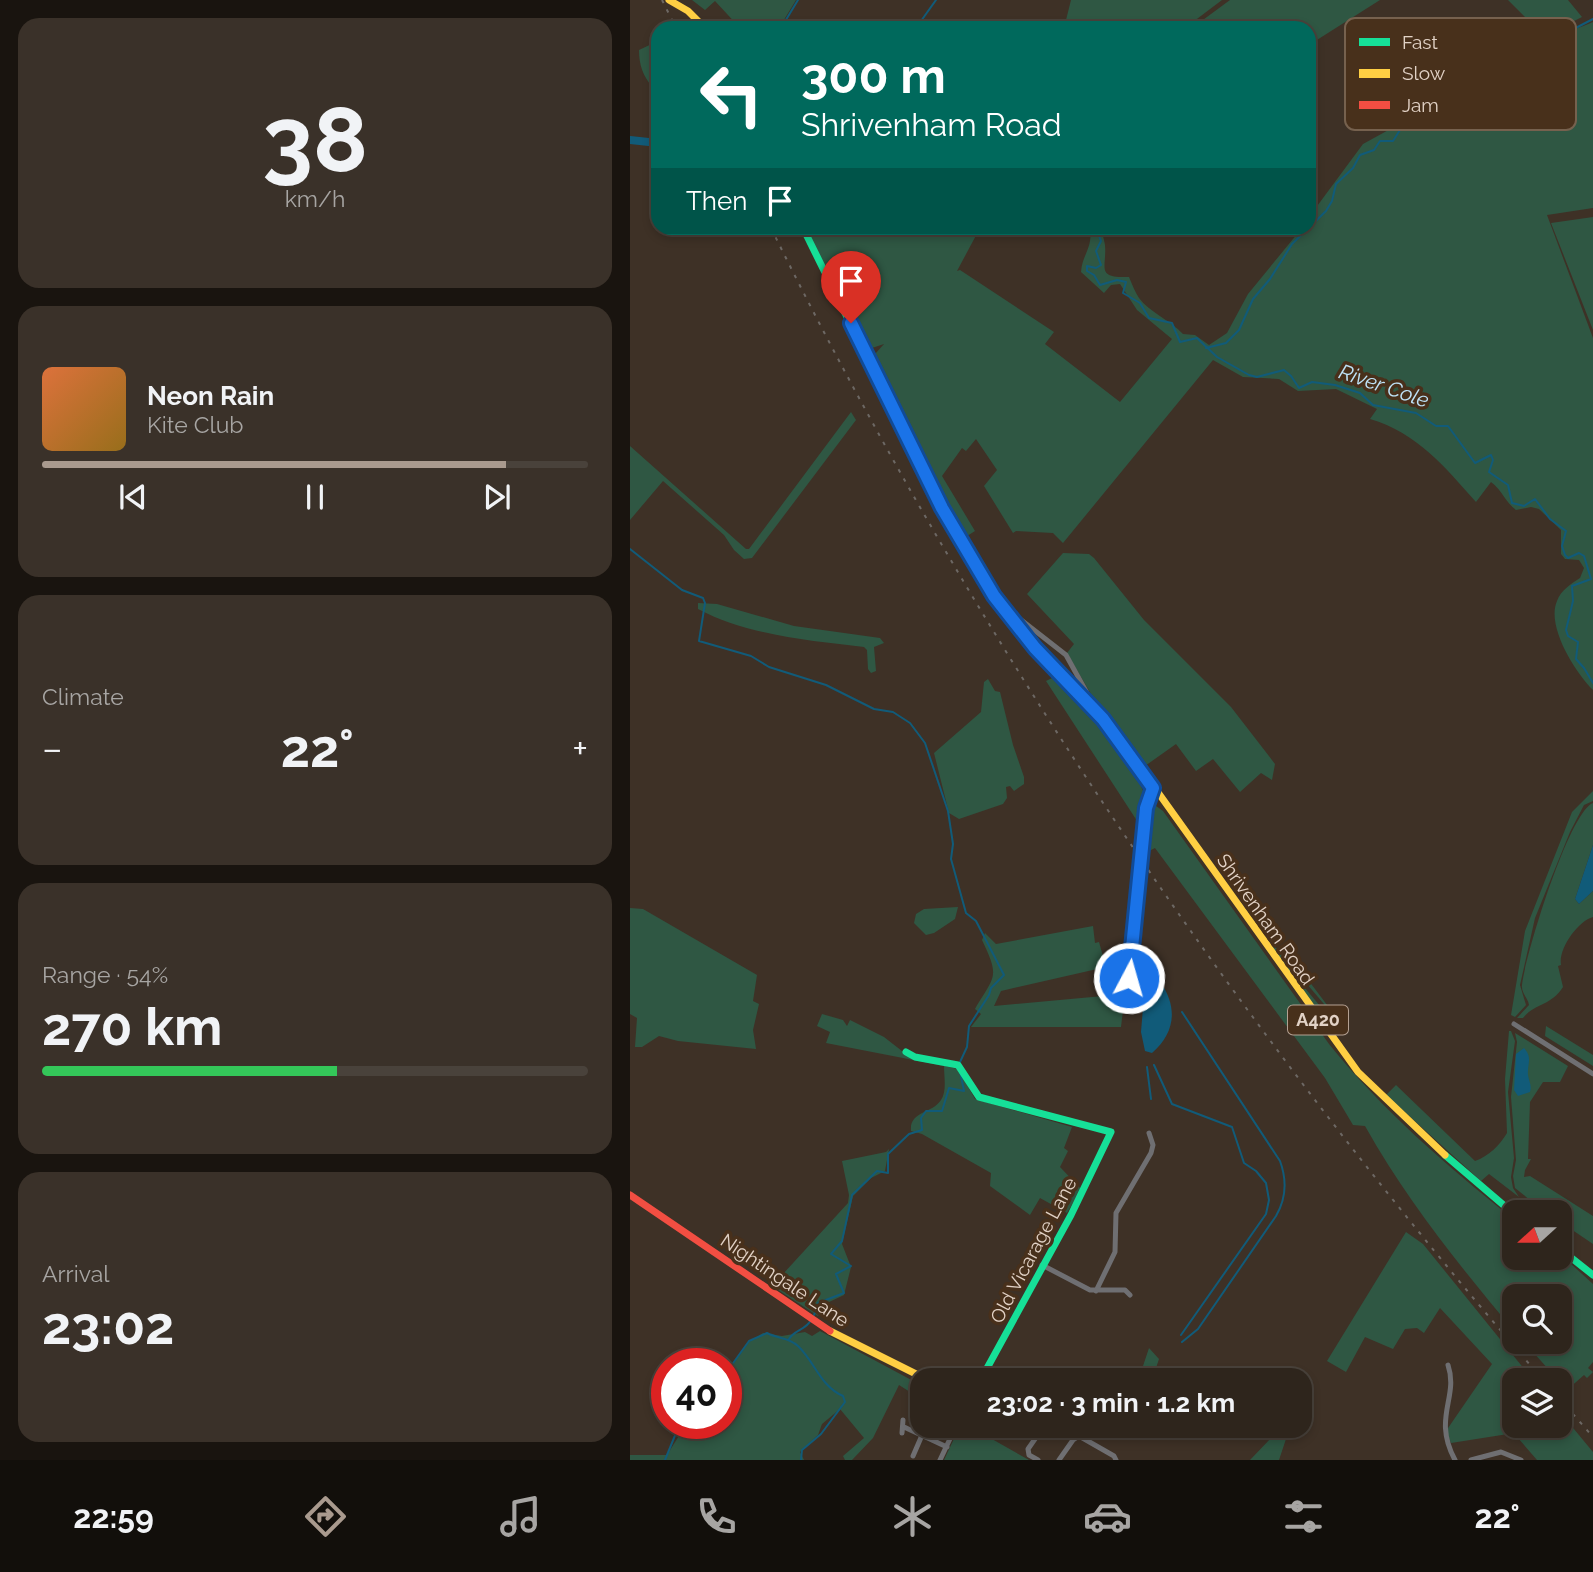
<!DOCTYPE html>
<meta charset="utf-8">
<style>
:root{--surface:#2e251c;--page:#3a3129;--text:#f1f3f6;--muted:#a7a5a3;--line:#49423b;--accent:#a99a8e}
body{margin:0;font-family:Raleway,sans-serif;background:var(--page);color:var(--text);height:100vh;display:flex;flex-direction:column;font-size:26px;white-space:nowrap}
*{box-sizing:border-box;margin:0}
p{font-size:23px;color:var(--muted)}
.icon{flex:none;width:38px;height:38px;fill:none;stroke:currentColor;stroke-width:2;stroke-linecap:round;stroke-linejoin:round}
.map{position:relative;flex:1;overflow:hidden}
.details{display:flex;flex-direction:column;gap:18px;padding:18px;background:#19140f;width:630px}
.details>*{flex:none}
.guide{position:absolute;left:21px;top:21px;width:665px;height:214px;border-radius:21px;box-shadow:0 4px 10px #0003,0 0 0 2px var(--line);background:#00695c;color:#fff;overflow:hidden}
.needle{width:46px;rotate:249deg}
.fabs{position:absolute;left:872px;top:1200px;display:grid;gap:14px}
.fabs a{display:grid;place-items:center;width:70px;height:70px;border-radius:14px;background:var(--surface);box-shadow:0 4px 10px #0003,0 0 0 2px var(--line);font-size:35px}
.speed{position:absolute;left:21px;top:1348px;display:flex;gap:14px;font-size:35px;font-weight:700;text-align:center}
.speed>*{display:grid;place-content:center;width:91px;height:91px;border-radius:50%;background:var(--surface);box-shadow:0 4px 10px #0003,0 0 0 2px var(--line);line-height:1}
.speed .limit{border:10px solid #d22;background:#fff;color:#111}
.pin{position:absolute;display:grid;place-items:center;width:60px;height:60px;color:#fff;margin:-72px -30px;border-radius:50% 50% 50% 0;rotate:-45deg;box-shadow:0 0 7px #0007}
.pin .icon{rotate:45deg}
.me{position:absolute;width:77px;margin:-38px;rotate:6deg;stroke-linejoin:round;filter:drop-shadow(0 0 5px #0008)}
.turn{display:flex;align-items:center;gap:24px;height:147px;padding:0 35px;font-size:32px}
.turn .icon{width:91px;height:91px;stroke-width:2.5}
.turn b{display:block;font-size:49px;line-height:60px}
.then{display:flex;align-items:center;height:66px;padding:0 35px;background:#0003;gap:14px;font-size:26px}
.big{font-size:52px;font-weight:700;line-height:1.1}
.details .card{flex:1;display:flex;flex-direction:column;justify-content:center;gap:10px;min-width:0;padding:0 24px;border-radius:21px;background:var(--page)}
.details .dial{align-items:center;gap:0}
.dial b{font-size:91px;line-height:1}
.song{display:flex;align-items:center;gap:21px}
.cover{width:84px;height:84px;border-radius:10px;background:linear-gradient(135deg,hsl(20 70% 55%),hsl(40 70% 35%))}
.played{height:7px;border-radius:4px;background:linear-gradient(90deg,var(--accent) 85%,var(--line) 85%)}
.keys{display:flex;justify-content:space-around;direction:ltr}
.heat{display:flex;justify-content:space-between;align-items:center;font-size:38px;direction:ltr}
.charge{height:10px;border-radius:5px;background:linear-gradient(90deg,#34c759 54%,var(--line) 0)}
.trip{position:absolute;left:280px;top:1368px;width:402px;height:70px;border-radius:21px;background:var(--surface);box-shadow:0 4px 10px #0003,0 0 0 2px var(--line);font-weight:700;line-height:70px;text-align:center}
.menu{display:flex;height:112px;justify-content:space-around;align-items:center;background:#120f0b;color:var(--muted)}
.menu .icon{width:49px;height:49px}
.menu .on{color:var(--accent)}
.menu b{font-size:32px;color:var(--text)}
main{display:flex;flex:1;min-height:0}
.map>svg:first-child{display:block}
</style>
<main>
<section class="details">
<div class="card dial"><b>38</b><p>km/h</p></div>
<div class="card">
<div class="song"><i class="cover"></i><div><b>Neon Rain</b><p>Kite Club</p></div></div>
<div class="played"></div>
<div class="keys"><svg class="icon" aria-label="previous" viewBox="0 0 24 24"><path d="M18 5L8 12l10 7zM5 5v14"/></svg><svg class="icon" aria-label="pause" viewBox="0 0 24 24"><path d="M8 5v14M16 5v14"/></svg><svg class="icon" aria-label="next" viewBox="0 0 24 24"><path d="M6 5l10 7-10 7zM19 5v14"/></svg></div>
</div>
<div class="card"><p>Climate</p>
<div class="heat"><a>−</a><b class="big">22°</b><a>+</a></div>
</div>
<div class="card"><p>Range · 54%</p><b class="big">270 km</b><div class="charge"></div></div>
<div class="card"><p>Arrival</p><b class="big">23:02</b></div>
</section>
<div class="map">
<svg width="963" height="1460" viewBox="0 0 963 1460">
<rect width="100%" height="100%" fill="#3e3126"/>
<path fill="#2f5743" d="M62,0H166L149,28H110L85,1L75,10Z
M441,0H592L555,28H434Z
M600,0H750L679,45V28H562Z
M878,0H938L952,17L914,36Z
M963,22V208L917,215L963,338V690C945,672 916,626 927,601C931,590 941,584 950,578L954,568L949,560L935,559L931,554V530L909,509L901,507L886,510C876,503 872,490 861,482L846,502C814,466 787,433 740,419L747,409L706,389L668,391L649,379L613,377L583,360L433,543L423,533L386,531L383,533L354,486L367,470L346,439L336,451L332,448L312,476L345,531L334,538L293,464L247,369L249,367L245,354L254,344L242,348L223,321L176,228H350L327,271L330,270L424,332L415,344L490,402L542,339L507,310L490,284L481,285L474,293L451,272C452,255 463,248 460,228H471C472,233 474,239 475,245C477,268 465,278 499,277C502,284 505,292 509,298C519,312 540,320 553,334L565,335L579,345L597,333L618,294L672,228H679V217L733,144L784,116L807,110L864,68L874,74L884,68L887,63H895L906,48C920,45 919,37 930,34C941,30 952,27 963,22Z
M28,41V88H23C13,76 9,65 9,50Z
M963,217V330L921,223Z
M221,412L226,420L122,558L114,559L104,550L94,535L33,481L0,520V446L116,549H119Z
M433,553L459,554L464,558L514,620L601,707L645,764L642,780L631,773L610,792L583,759L566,771L546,744L515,766L485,723L471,711L437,653L444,644L397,594Z
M68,603L87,604L164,626L250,638L254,643L244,647L246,671L241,673L238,669L237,650L234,647C180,641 117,635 68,609Z
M424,677L465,720L511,786L514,793L511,827L416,681Z
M358,679L365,691L370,692L383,745L394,777V784L384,791L380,786L376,787L377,798L373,804L329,819L319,813L304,753L351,712L354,682Z
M963,791V801L954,805L940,832L905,918L890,985L896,1005L885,1017L881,1015L895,931L942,812Z
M522,803L533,811L699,1044C752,1110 816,1165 882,1218L872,1236L884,1249V1258H929V1253L963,1284V1362L958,1368L963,1372L957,1378L954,1375L937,1390L894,1342H929V1297H884V1331C829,1265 777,1201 735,1126L723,1125L695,1078L525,848L519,851L515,844Z
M963,803V845L945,899L949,904L963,891V917C948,921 928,949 931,965L928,966L933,987C921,1006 905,1003 893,1018H887L899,1005C898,998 891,993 892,985C895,956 939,812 963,803Z
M328,907L325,919L304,933L296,935L284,923L286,914L294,909Z
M0,908L13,909L127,975L123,1001L129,1004L123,1030L126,1049L48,1041L29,1036L12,1047H5L7,1018L0,1014Z
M463,926L465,943L469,942L476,967L371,991L364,1006L495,994L491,1027H341L351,1014L345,1009C365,975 370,978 352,940L355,933L366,944Z
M641,946L657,952L716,1030L660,964L664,975L706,1025L698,1029Z
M192,1014L213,1020L217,1026L220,1020L254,1037L281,1058L328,1069L345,1099L442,1127L434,1148L438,1151L430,1167L451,1189L437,1213L410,1198L400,1215L360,1186L361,1173L292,1134L281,1131C279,1111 302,1114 311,1100C317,1091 314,1077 314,1066L196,1043L200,1032L187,1026Z
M916,1026L963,1055V1066L915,1036Z
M879,1031H881L885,1041L878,1092L884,1158L881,1177L883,1188L889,1197L859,1174L851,1181L756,1095L766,1085L845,1161C859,1156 869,1146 877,1133L875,1079Z
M885,1033L938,1066L930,1082H913L900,1102L898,1159H901L895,1170L894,1177L900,1176L963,1216V1244L929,1221V1213H916L885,1188L883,1176L886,1160L881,1097L887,1042Z
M259,1149L255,1171L241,1178L223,1196L212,1244L221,1267L214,1295L197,1303L188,1316L142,1286L218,1203L219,1195L212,1161L256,1152Z
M776,1232L793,1244L904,1381H884V1426H929V1411L963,1452V1460H907L888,1438L878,1434L821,1443L816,1431L862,1364L810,1308L794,1333L787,1328L775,1329L763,1349L735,1337L716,1372L697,1361Z
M190,1331L287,1383L280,1392L269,1385L243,1438L222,1460H215L213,1456L234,1438L210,1409L192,1424L188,1435L170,1452L174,1460H0V1455H37L57,1423H96V1374L119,1342L133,1333L152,1336L175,1332L182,1336Z
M519,1348L529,1359L524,1374L534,1378L532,1381H481L488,1372L497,1373L512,1369Z
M330,1426H339L399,1460H314Z
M645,1434L657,1436L649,1460H620Z"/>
<path fill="#115b79" d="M963,845V891L949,904L945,899Z
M521,970C526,974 528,977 531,983C548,1008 545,1033 522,1053L515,1051L511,1032L516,972Z
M894,1048C903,1058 897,1064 898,1075C899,1082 902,1085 900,1092L888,1096L884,1090L886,1054Z"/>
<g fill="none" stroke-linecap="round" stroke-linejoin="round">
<path stroke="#115b79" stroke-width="2" d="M151,28L168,0
M286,28L306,0
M466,228L471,241L466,251L471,265L466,268L457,266V271L464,275L470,285L487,280L496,282L493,293L510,303L519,318L542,323L550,342L567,338L587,357L619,375L627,377L654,370L661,376L669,388L682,382L705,385L730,393L743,405L786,413L806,426H818L845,463L861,455L863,460L859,472L878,485L882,503L894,506L905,499L920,519L936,531L932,546L935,555L938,558L949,553L954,556L961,579L942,586L943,601L936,630L938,636L948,642L946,659L954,668L963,683
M576,348L596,343L609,330L623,299L640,279L662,244L696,211L702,201L706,184L723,168L730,155L744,150L750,141H763L770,130L783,128L788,121C808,124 825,103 839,92L843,90L850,95L857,84L871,86V72L883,67L887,61L896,60L902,47L915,45L926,32H938L963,19
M0,549L52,590L73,598L75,603L69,641L121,656L139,667L196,685L244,709L263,712L280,723L295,743L318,811L323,844L321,859L336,913L346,921L374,975L361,988L359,995L339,1026L337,1047L330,1062
M524,1065L542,1104L602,1127L614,1163L626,1171L636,1183L639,1200L636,1214L551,1335
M517,1067L521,1099
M184,1315L188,1303L214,1293L206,1274L221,1266L201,1254L212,1241L222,1195L247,1171L258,1173V1154L279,1134L292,1130L291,1118L296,1111H312L319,1088L334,1091L330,1071
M159,1339C164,1330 176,1330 181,1320
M552,1342L568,1329L646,1216C656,1199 657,1180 650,1161L552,1012
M96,1373L119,1341L137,1333C148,1339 159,1337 168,1346C185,1362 190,1386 213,1396L215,1402L191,1434L172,1450L171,1460
M35,1460L46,1433L55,1423"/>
<path stroke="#115b79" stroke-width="8" d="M0,140L28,143"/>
<path stroke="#6f6f72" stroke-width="5" d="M376,608L436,655L467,711
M884,1024L963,1074
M412,1265L460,1290H495L500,1295
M466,1291L485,1252L486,1213L521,1153L523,1145L519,1133
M818,1365C829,1398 802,1417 825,1460
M274,1427L317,1447
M272,1433L273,1420
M366,1437L371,1426
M283,1456L296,1426
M310,1460L326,1426
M408,1460L399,1455L398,1449L414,1426
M429,1460L443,1440L449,1436L484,1456L486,1460
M841,1460L871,1452L891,1460"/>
<path stroke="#16e098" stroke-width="7" d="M173,228L290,465L344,564L385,624L492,743L522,784
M499,978L516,808L523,788
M276,1052L285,1057L328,1065L349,1097L481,1132L441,1215L350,1381
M815,1155L884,1214
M929,1248L963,1275"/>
<path stroke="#ffcf43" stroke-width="7" d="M39,0L58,11L75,28
M522,784L728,1072L815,1155
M200,1331L300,1381"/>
<path stroke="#f24e42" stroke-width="7" d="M0,1195L200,1331"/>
<path stroke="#6d6864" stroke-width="2" stroke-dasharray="3.5 7" stroke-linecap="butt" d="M32,0L46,28
M141,228C346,643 610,1031 914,1381
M929,1398L963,1437"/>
</g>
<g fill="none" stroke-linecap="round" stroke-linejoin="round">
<defs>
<path id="route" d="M221,323L312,508L364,596L405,648L473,719L523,788L516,808L499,978"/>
</defs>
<use href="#route" stroke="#114b97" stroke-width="18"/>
<use href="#route" stroke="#1a73e8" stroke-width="12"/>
</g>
<g text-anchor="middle" stroke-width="7" stroke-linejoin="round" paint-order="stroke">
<rect fill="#48301b" stroke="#b4a193" stroke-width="2" x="658" y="1005.5" width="60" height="29" rx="5"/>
<g font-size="18" font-weight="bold" fill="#e2d2c6">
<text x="688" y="1026">A420</text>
</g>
<g font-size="19" fill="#e2d2c6" stroke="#48301b">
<text transform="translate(636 919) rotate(55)" y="7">Shrivenham Road</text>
<text transform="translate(403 1250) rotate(-62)" y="7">Old Vicarage Lane</text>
<text transform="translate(155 1280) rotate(34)" y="7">Nightingale Lane</text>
</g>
<g font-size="21" font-style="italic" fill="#bee3f8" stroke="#48301b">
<text transform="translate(754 386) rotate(19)" y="7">River Cole</text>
</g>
</g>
<rect x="715" y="18" width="231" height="112" rx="10" fill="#48301b" stroke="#76614e" stroke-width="2"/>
<rect x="729" y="38" width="31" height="8" fill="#16e098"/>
<rect x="729" y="69" width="31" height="9" fill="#ffcf43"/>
<rect x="729" y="101" width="31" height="8" fill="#f24e42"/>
<g font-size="19" fill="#e2d2c6">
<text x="772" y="49">Fast</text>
<text x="772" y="80">Slow</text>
<text x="772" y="112">Jam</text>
</g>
</svg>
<div class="fabs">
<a><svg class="needle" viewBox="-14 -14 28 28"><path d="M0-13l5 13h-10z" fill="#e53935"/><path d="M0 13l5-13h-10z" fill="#a7a5a3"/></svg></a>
<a><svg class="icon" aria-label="search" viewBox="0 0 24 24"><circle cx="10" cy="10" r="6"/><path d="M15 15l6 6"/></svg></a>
<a><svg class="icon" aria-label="layers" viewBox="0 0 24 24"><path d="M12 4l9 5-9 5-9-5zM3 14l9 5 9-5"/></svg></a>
</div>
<div class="speed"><div class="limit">40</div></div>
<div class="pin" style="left:221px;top:323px;background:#d93025"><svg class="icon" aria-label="arrive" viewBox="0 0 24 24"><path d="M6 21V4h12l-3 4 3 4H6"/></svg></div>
<svg class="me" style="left:499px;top:978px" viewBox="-20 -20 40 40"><circle r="17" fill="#1a73e8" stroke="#fff" stroke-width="3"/><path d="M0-11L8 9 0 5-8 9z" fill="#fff"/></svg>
<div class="trip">23:02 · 3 min · 1.2 km</div>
<div class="guide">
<div class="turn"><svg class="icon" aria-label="left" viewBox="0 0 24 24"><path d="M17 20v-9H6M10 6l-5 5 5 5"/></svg><div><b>300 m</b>Shrivenham Road</div></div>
<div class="then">Then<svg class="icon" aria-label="arrive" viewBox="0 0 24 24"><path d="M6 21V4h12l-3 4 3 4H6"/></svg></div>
</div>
</div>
</main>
<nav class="menu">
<b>22:59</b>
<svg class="icon on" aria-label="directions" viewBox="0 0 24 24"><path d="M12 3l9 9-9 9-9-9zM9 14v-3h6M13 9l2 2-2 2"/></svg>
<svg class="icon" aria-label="music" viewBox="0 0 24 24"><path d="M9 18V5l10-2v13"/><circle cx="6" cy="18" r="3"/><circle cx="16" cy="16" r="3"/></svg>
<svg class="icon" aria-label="phone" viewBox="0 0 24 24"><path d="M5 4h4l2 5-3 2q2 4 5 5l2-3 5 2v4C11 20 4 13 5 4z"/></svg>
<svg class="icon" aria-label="climate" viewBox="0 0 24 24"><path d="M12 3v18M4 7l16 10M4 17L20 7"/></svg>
<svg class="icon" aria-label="car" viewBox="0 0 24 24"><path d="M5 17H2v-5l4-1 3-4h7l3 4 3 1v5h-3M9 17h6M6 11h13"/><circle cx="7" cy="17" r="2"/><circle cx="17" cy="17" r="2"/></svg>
<svg class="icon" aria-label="filters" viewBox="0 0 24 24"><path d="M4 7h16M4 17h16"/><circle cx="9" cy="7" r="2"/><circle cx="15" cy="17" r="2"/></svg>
<b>22°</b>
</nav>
